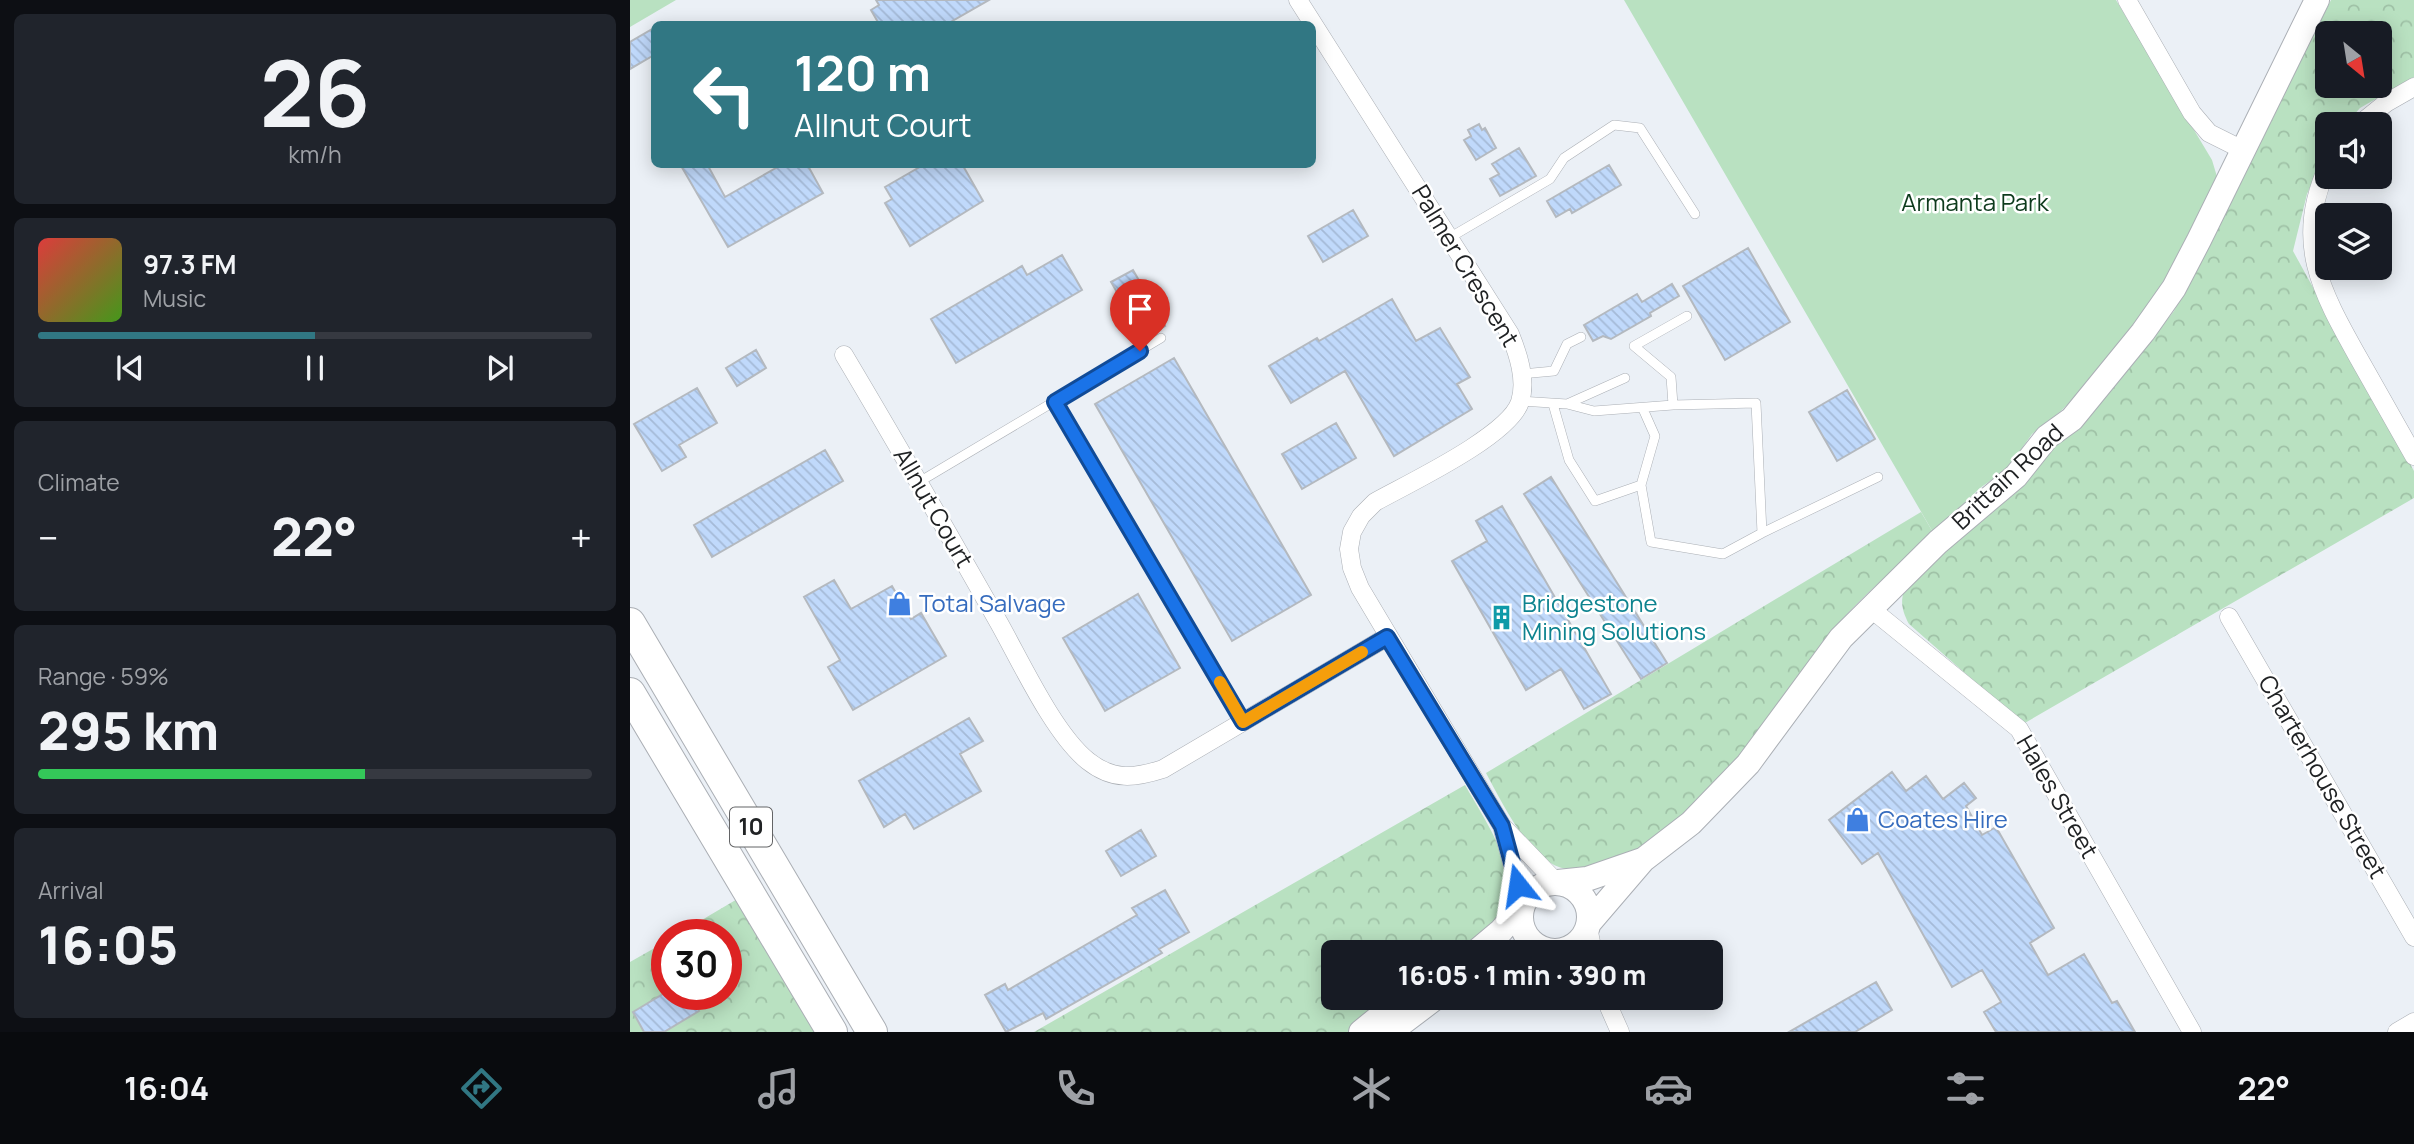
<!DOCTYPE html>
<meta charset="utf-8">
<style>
:root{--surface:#171b24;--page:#20242c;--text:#f1f3f6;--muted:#9ea1a6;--line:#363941;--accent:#317783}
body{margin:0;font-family:Manrope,sans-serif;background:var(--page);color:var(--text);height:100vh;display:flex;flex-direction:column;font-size:26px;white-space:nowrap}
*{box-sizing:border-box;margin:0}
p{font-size:23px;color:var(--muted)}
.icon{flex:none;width:38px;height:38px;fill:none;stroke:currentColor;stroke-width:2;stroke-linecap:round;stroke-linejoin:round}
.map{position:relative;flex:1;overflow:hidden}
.details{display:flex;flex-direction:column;gap:14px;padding:14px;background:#0d0f14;width:630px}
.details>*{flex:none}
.banner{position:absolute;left:21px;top:21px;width:665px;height:147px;border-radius:10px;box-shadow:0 4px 18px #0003;background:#317783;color:#fff;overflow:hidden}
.needle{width:46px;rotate:150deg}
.tools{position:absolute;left:1685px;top:21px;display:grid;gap:14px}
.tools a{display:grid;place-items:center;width:77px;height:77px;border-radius:10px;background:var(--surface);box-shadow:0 4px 18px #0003;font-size:35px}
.speed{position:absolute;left:21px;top:919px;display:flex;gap:14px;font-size:35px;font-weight:700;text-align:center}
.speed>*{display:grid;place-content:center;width:91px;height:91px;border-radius:50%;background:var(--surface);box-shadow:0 4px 18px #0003;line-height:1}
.speed .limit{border:10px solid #d22;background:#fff;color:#111}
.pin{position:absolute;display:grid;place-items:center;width:60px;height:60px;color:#fff;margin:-72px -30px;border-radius:50% 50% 50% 0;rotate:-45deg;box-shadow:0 0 7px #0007}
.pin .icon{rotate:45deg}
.me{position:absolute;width:77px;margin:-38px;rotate:345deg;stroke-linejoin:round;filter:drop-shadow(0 0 5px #0008)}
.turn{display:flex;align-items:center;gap:24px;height:147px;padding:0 28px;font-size:32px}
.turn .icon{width:91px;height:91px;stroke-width:2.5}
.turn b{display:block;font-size:49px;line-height:60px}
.big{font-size:52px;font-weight:800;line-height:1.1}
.details .widget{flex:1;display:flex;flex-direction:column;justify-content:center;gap:10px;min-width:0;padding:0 24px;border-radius:10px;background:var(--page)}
.details .dial{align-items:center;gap:0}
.dial b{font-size:91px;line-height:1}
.song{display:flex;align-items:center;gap:21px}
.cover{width:84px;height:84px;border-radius:10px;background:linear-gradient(135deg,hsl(0 70% 55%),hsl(100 70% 35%))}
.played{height:7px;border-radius:4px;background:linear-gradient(90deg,var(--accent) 50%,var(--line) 50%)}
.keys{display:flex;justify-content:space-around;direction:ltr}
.heat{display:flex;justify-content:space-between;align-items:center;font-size:38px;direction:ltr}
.charge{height:10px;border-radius:5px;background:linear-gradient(90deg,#34c759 59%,var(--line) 0)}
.trip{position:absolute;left:691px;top:940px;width:402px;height:70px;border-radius:10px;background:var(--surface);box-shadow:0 4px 18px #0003;font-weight:800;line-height:70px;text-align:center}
.dock{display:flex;height:112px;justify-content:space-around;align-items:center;background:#090b0e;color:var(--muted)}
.dock .icon{width:49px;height:49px}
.dock .current{color:var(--accent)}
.dock b{font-size:32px;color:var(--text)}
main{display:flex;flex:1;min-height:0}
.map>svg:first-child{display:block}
</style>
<main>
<section class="details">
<div class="widget dial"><b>26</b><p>km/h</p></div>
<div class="widget">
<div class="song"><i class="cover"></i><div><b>97.3 FM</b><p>Music</p></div></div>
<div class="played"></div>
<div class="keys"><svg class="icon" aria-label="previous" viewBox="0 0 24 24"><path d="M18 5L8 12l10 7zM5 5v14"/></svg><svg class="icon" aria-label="pause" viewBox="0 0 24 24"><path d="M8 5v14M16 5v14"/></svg><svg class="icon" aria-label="next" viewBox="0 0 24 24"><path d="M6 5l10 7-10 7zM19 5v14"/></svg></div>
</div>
<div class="widget"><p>Climate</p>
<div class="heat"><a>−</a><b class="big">22°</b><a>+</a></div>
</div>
<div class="widget"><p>Range · 59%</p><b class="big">295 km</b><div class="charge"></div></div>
<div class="widget"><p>Arrival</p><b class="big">16:05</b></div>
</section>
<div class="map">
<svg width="1784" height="1032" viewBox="0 0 1784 1032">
<defs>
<pattern id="forest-crowns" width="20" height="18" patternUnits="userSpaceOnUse" patternTransform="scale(1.75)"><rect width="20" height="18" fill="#b9e1c1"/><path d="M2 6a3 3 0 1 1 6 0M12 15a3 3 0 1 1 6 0" fill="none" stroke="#9fc1a6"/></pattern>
<pattern id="building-back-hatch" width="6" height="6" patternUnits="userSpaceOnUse" patternTransform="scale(1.75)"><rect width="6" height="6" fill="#c0d9fb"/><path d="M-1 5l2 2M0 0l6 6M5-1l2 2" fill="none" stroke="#a5bad7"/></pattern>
</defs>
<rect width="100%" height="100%" fill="#ebf0f6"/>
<path fill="url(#forest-crowns)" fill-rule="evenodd" d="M1701,0H1784V77L1730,108L1716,124H1698L1697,149L1677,194L1663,251L1784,471V498L1393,724L1279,624C1270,607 1270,598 1278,581L1398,481L1410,461L1518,344L1544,311ZM1698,33H1750V86H1698Z
M1291,512L1304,534C1269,566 1230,596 1200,634C1175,665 1155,702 1130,734C1094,779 999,881 936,869C900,863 872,802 856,773Z
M835,785C858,825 879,854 881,901L846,944L833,952H704V998H761L720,1032H404Z
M109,898L189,1032H0V962L37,941V994H96V934H48Z"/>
<path fill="#b9e1c1" d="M0,0H46L0,27Z
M994,0H1486L1582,160L1588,180L1540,279L1477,363L1431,411L1402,434L1377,469L1350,488L1304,534Z"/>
<path fill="url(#building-back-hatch)" stroke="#b4b9bf" stroke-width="2" d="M246,0H359L317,24H249L241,10L249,5Z
M24,28V55L0,69V42Z
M849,124L852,130L855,128L866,148L846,160L834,140L841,136L838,130Z
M889,148L906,176L870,196L860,179L869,174L862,164Z
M50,164H77L95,197L153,164H177L193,193L98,247Z
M295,164H332L353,201L280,246L255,203L262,199L255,187Z
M979,165L991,185L942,213L940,209L926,217L917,201Z
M723,210L738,236L693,262L678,236Z
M1118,248L1160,322L1095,360L1053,286Z
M432,255L452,290L326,363L301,319L392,266L397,275Z
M503,270L535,326L514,339L481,282Z
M1042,284L1049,296L1020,313L1021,316L981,339L973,336L963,341L954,325L1007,294L1012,302Z
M762,299L786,341L810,328L840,377L827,384L842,409L764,456L715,371L661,403L639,366L687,338L689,341Z
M126,350L136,368L107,386L96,368Z
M544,358L681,595L602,641L465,404Z
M67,388L87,423L49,445L56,457L32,471L4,424Z
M1217,390L1245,439L1207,461L1179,412Z
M706,423L726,458L672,489L652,454Z
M195,450L213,481L82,557L64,525Z
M921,477L1037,663L1011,679L894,494Z
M872,506L981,694L954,709L931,669L896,690L822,561L857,541L846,521Z
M204,580L221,609L262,586L281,619L291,613L316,656L223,710L198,667L210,660L174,597Z
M508,594L550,668L475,711L433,638Z
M339,718L353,741L330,754L351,791L284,829L275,814L254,827L229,781Z
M1262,772L1276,791L1296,776L1313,799L1334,783L1346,798L1336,806L1352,835L1366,827L1424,928L1400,943L1418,975L1454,954L1482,1003L1487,1001L1505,1032H1366L1354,1012L1371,1002L1352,970L1322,987L1248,853L1232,864L1199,820Z
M511,830L526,856L491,876L476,851Z
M535,890L559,932L529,949L532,953L416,1019L413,1013L376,1032L355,995L375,984L378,990L507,915L502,908Z
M1246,982L1262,1010L1225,1032H1159Z
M33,994H59L69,1011L34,1032H14L3,1012Z"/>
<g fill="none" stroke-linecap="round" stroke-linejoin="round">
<defs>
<path id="service" d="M819,238L920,179L934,158L984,125L1010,128L1065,214
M891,374L924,371L937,344L951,337
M890,401L937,404L995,378
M425,402L613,722
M923,404L939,460L965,501L1011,485
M937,404L964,411L1043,405L1041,377L1004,346L1057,316
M1043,405L1126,403L1132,533L1248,477
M1013,409L1025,436L1011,485L1021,542L1093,554L1132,533
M289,482L531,338"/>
<path id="minor" d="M668,0L880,334C888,354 897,380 890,402C879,436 779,483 745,502L731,516L722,532L719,549L722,568L730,588L872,826L926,882
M1497,0L1562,113L1579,133L1613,150
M1730,124L1756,103L1784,87
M1698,166C1663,241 1691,291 1728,357C1747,390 1765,423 1784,456
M214,355C267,444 318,533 369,623C391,662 424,734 458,761C483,781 505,778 533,769L757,637
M1240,608L1389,729L1562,1032
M1599,617L1784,937
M873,830L893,904
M958,927L963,952
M921,951L922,952
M975,998L990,1032
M1767,1032L1784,1022"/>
<path id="secondary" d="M928,882L957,879L1012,860
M891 917a34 34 0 1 1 68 0a34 34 0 1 1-68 0Z
M959,923L1013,860L1061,823L1118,764L1211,638L1308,542L1386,476L1417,437L1442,419L1513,332L1544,288L1569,240L1687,0
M846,952L871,931L892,906
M731,1032L773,998
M760,1032L805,998"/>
<path id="trunk" d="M0,623L242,1032
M0,693L202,1032"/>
</defs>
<use href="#service" stroke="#abafb5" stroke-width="10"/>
<use href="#minor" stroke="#abafb5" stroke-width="19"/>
<use href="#secondary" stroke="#abafb5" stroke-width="26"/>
<use href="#trunk" stroke="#abafb5" stroke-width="32"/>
<use href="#service" stroke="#fff" stroke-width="9"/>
<use href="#minor" stroke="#fff" stroke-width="18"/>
<use href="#secondary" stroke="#fff" stroke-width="24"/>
<use href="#trunk" stroke="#fff" stroke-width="30"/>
</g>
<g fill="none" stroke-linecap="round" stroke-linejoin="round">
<defs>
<path id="route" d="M510,351L425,402L613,722L757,637L872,826L888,885"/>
</defs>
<use href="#route" stroke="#114b97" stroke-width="18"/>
<use href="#route" stroke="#1a73e8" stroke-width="12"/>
<path stroke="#f59e0b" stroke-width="12" d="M590,682L613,722L732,652"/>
</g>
<defs>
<symbol id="shop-bare" viewBox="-9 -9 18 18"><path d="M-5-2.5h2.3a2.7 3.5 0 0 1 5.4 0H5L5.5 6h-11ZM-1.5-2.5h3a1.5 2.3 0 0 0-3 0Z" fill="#3f7fe0" stroke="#fff" stroke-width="2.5" paint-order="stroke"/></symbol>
<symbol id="building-bare" viewBox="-9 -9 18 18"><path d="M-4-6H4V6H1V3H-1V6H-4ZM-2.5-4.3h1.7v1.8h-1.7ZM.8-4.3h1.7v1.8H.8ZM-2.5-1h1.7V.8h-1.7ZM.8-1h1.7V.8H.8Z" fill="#0f9aa8" stroke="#fff" stroke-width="2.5" paint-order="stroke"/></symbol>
</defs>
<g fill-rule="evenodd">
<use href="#shop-bare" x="252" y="586" width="35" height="35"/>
<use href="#building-bare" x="854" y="600" width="35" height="35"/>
<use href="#shop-bare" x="1210" y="802" width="35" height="35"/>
</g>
<g text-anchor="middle" stroke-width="5" stroke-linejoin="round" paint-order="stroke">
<rect fill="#fff" stroke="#636466" stroke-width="2" x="100" y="807.5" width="42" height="39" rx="5"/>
<g font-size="23" font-weight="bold" fill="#202224">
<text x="121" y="835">10</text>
</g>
<g font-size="24" fill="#0d3a1c" stroke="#fff">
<text x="1345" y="211">Armanta Park</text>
</g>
<g font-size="24" fill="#202224" stroke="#fff">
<text transform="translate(835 266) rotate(59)" y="8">Palmer Crescent</text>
<text transform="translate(1378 477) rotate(-43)" y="8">Brittain Road</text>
<text transform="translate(303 508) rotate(60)" y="8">Allnut Court</text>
<text transform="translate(1692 777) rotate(60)" y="8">Charterhouse Street</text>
<text transform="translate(1427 797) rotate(60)" y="8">Hales Street</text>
</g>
<g font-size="24" fill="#366cbe" stroke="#fff" text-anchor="start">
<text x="289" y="612">Total Salvage</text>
<text x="1248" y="828">Coates Hire</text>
</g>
<g font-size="24" fill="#0d838f" stroke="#fff" text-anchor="start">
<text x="892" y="612">Bridgestone<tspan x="892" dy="28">Mining Solutions</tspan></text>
</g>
</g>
</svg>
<div class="tools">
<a><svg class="needle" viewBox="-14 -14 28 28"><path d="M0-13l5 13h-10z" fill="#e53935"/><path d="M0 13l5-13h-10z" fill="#9ea1a6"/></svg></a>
<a><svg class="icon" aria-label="sound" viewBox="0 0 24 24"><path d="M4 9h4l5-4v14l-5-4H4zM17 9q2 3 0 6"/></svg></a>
<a><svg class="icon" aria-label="layers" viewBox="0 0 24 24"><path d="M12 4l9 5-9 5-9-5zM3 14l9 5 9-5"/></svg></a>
</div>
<div class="speed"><div class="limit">30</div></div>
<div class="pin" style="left:510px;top:351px;background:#d93025"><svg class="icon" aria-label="arrive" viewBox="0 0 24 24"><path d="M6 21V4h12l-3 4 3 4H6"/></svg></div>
<svg class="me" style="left:888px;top:885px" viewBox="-20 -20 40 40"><path d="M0-17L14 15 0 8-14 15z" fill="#1a73e8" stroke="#fff" stroke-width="4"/></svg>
<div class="trip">16:05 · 1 min · 390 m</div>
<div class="banner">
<div class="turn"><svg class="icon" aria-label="left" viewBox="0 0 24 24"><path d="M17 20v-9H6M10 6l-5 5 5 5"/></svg><div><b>120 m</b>Allnut Court</div></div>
</div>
</div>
</main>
<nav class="dock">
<b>16:04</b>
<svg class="icon current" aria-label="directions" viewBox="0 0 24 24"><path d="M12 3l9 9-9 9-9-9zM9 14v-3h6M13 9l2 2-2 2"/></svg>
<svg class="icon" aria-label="music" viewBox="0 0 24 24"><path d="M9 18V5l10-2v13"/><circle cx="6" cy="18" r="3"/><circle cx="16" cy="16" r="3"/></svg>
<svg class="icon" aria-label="phone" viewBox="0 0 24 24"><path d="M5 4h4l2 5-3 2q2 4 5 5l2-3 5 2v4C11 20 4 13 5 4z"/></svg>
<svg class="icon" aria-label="climate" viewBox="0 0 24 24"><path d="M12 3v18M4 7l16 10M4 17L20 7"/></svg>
<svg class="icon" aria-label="car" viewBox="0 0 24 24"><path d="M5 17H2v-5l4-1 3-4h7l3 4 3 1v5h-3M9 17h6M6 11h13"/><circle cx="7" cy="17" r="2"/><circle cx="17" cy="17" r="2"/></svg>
<svg class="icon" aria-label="filters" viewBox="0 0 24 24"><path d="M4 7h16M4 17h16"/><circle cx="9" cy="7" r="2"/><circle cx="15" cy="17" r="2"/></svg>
<b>22°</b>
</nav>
